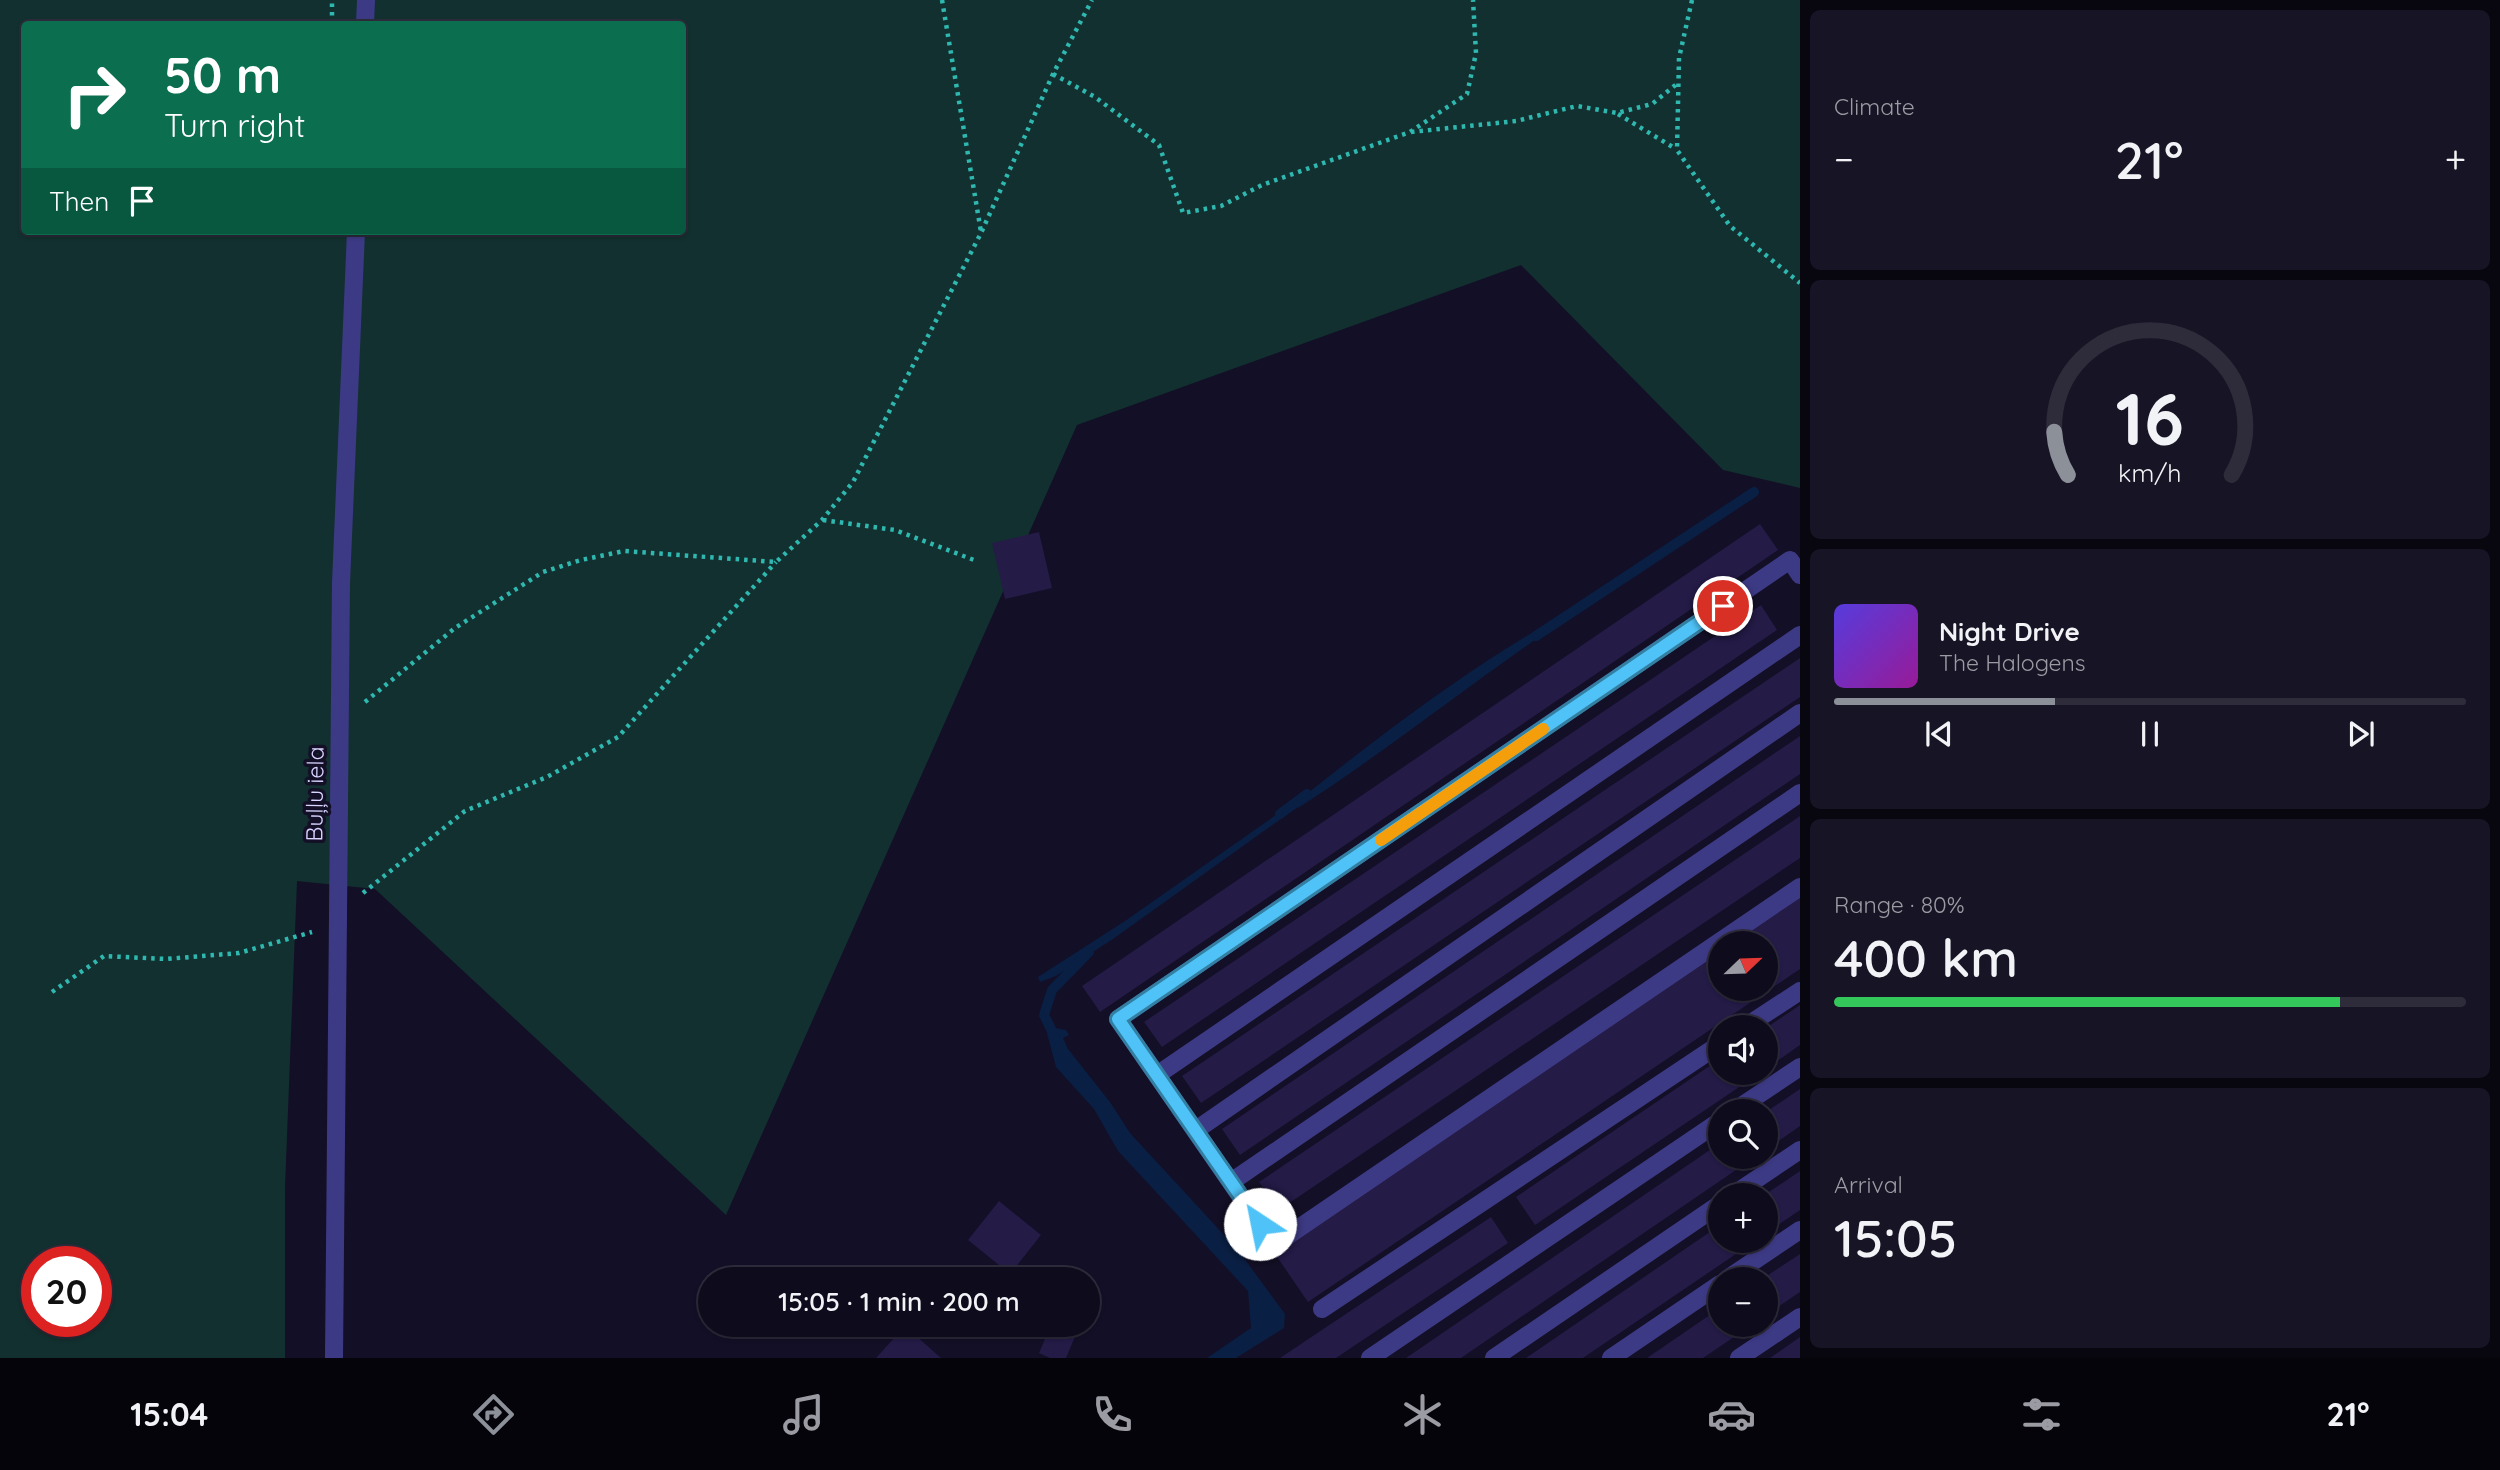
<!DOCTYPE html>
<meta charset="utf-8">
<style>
:root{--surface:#0e0b1c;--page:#171425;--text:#f1f3f6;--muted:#9b9ba3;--line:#2e2b3b;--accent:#8c9099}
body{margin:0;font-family:Quicksand,sans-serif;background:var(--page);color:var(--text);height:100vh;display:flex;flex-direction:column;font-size:26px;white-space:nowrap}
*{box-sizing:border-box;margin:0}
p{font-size:23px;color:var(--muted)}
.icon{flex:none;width:38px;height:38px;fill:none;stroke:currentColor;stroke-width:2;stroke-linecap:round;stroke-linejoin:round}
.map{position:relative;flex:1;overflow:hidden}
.panel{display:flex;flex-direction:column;gap:10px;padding:10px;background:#08060f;width:700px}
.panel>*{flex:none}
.top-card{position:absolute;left:21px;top:21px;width:665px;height:214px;border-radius:7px;box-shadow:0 2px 5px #0004,0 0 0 2px var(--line);background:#0b6e4f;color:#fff;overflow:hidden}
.needle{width:46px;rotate:67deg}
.fabs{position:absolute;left:1708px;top:931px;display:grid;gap:14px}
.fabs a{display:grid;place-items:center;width:70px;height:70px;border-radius:50%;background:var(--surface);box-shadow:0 2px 5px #0004,0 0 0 2px var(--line);font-size:35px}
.speed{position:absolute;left:21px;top:1246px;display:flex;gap:14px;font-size:35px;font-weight:700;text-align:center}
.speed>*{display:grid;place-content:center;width:91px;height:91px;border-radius:50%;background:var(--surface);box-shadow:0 2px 5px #0004,0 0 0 2px var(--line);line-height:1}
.speed .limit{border:10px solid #d22;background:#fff;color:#111}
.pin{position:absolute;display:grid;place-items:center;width:60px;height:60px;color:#fff;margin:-30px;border:4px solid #fff;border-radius:50%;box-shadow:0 2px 7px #0007}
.me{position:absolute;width:77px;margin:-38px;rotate:326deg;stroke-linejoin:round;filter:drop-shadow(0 0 5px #0008)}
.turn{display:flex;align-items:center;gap:24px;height:147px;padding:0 28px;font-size:32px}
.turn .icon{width:91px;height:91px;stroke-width:2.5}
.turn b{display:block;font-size:49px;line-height:60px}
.then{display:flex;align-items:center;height:66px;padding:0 28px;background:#0003;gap:14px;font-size:26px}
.big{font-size:52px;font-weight:600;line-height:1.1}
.panel .card{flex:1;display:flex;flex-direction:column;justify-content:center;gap:10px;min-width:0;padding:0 24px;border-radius:10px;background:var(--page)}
.panel .dial{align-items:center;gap:0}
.dial svg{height:182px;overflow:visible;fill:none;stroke:var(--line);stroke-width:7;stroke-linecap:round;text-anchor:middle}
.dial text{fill:var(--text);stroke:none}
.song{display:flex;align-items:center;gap:21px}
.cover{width:84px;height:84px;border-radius:10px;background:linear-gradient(135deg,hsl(250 70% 55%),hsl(300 70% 35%))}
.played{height:7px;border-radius:4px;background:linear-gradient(90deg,var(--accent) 35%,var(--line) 35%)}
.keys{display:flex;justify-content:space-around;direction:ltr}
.heat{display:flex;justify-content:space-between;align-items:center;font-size:38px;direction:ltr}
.charge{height:10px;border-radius:5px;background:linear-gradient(90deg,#34c759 80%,var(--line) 0)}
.trip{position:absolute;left:698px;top:1267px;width:402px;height:70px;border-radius:35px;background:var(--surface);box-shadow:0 2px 5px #0004,0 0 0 2px var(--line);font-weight:600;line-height:70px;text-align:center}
.dock{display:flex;height:112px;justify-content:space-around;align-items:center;background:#06040b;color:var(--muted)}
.dock .icon{width:49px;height:49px}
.dock .current{color:var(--accent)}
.dock b{font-size:32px;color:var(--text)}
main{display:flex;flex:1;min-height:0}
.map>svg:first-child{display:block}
</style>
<main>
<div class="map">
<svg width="1800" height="1358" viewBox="0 0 1800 1358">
<rect width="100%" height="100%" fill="#130f26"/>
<path fill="#12302f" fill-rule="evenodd" d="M0,0H1800V488L1723,470L1521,265L1077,425L726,1215L375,889L297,881L285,1187V1358H0ZM24,24H682V231H24ZM37,1262H96V1321H37Z"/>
<path fill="#0a1f44" d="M1545,625L1548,631C1463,689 1384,753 1298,808L1295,803C1376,739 1456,677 1545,625Z
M1290,805L1292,811L1113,939L1056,976L1040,982L1038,977L1125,921Z
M1045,1026L1066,1030L1069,1035L1063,1038L1068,1049L1110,1102L1130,1133L1238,1250L1285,1314L1284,1328L1236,1358H1207L1251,1328L1248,1291L1118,1151L1094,1109L1056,1067Z"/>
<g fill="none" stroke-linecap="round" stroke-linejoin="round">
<path stroke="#0a1f44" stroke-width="10" d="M1536,636L1754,492
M1280,814L1307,794
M1055,1037L1044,1015L1052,990L1089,952"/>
</g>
<path fill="#241b47" d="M1760,524L1778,550L1100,1012L1082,986Z
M1039,532L1052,588L1005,599L992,543Z
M1761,605L1777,630L1162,1047L1144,1022Z
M1800,658V697L1201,1103L1182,1076Z
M1800,736V774L1240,1155L1222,1129Z
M1800,816V858L1279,1210L1259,1182Z
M1800,894V969L1308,1302L1273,1251L1720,948V989H1766V943H1727Z
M1800,1005V1045L1766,1069V1028Z
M1720,1059V1073H1760L1535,1225L1516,1197Z
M1800,1089V1126L1766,1150V1112Z
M1720,1143V1157H1755L1461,1358H1406Z
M1800,1171V1210L1766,1233V1194Z
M999,1201L1041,1235L1010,1274L968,1240Z
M1491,1217L1508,1243L1336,1358H1280Z
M1720,1225V1241H1755L1583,1358H1526Z
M1800,1254V1292L1766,1315V1279H1762Z
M1720,1308V1325H1752L1703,1358H1647Z
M1051,1325H1080L1066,1358H1050L1039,1353Z
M905,1326L941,1358H876Z
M1800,1337V1358H1770Z"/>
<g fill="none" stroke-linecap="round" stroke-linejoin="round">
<path stroke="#2fb8b0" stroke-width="4.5" stroke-dasharray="3.5 5" stroke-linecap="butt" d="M942,0L981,232
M1692,0L1679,58L1677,150L1730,226L1800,283
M332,24V0
M1053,74L1095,97L1159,145L1183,213L1221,206L1262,185L1410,132L1467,94L1476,53L1473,0
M1618,114L1676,149
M1411,132L1516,121L1577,106L1617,113L1652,104L1678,83
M823,520L895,530L974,560
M365,702L455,628L543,572L581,560L624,551L776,562L822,520L853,482L981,233L1053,74L1092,0
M363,893L465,811L547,777L618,737L776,562
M52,992L104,956L166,959L239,953L312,932"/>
<path stroke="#3d3a85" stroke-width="18" d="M1800,575L1790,560L1118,1019L1274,1245L1800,887
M1745,1027L1800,991
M1157,1075L1800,635
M1734,1111L1800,1067
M1196,1130L1800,713
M1231,1182L1800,793
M1733,1195L1800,1150
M1727,1279L1800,1230
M1322,1309L1720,1044
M1370,1358L1720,1121
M1494,1358L1720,1204
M1611,1358L1720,1284
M1739,1358L1800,1317"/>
<path stroke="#3d3a85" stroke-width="18" d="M365,24L366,0
M334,1358L341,583L356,231"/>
</g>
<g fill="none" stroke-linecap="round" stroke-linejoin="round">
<defs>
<path id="route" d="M1260,1224L1118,1019L1723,606"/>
</defs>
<use href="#route" stroke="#337fa1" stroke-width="18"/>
<use href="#route" stroke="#4fc3f7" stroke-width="12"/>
<path stroke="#f59e0b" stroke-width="12" d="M1381,840L1543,729"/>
</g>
<g text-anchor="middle" stroke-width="7" stroke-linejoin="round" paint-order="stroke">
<g font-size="23" fill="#d9d4ff" stroke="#130f26">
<text transform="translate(315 794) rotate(-89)" y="8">Buļļu iela</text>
</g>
</g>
</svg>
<div class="fabs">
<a><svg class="needle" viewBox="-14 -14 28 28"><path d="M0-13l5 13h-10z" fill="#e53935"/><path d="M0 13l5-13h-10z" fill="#9b9ba3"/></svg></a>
<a><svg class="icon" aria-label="sound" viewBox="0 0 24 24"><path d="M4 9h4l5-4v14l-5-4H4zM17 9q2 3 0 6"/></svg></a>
<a><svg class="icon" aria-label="search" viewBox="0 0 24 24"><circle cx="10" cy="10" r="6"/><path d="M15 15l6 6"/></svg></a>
<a>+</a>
<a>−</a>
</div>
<div class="speed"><div class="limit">20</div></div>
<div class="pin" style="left:1723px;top:606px;background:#d93025"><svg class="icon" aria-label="arrive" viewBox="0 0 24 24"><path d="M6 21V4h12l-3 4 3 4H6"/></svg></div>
<svg class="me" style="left:1260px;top:1224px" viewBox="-20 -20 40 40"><circle r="19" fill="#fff"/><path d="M0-13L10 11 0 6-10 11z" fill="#4fc3f7"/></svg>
<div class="trip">15:05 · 1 min · 200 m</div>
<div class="top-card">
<div class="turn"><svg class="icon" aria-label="right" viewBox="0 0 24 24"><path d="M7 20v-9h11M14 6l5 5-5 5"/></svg><div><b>50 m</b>Turn right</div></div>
<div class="then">Then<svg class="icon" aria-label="arrive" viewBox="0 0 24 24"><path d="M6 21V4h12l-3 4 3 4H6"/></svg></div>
</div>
</div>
<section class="panel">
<div class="card"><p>Climate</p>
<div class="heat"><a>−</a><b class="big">21°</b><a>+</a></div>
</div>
<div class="card dial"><svg viewBox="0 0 100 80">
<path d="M14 69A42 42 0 1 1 86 69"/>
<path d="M14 69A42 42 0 0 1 8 50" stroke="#8c9099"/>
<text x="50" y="56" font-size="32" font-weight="700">16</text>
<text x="50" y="72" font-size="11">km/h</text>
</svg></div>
<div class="card">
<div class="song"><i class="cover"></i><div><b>Night Drive</b><p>The Halogens</p></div></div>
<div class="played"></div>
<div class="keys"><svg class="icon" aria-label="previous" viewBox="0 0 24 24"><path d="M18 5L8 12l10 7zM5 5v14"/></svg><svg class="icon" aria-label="pause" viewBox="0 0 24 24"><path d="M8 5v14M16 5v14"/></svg><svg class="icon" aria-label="next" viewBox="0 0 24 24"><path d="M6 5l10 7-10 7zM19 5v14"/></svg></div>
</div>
<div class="card"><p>Range · 80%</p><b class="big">400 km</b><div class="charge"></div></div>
<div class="card"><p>Arrival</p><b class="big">15:05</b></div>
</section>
</main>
<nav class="dock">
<b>15:04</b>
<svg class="icon current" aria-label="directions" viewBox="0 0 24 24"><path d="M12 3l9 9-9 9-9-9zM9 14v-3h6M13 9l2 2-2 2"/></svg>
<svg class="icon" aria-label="music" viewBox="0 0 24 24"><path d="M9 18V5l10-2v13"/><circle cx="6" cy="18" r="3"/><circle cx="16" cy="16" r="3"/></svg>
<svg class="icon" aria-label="phone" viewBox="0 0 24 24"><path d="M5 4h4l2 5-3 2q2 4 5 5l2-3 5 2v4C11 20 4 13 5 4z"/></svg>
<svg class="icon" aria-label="climate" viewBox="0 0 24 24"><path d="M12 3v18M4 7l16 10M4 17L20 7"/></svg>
<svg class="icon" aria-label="car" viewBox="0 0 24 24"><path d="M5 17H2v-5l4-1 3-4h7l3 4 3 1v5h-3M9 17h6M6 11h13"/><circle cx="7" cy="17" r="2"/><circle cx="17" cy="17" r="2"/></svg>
<svg class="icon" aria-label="filters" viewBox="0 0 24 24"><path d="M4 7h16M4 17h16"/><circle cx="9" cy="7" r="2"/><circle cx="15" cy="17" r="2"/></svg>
<b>21°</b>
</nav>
